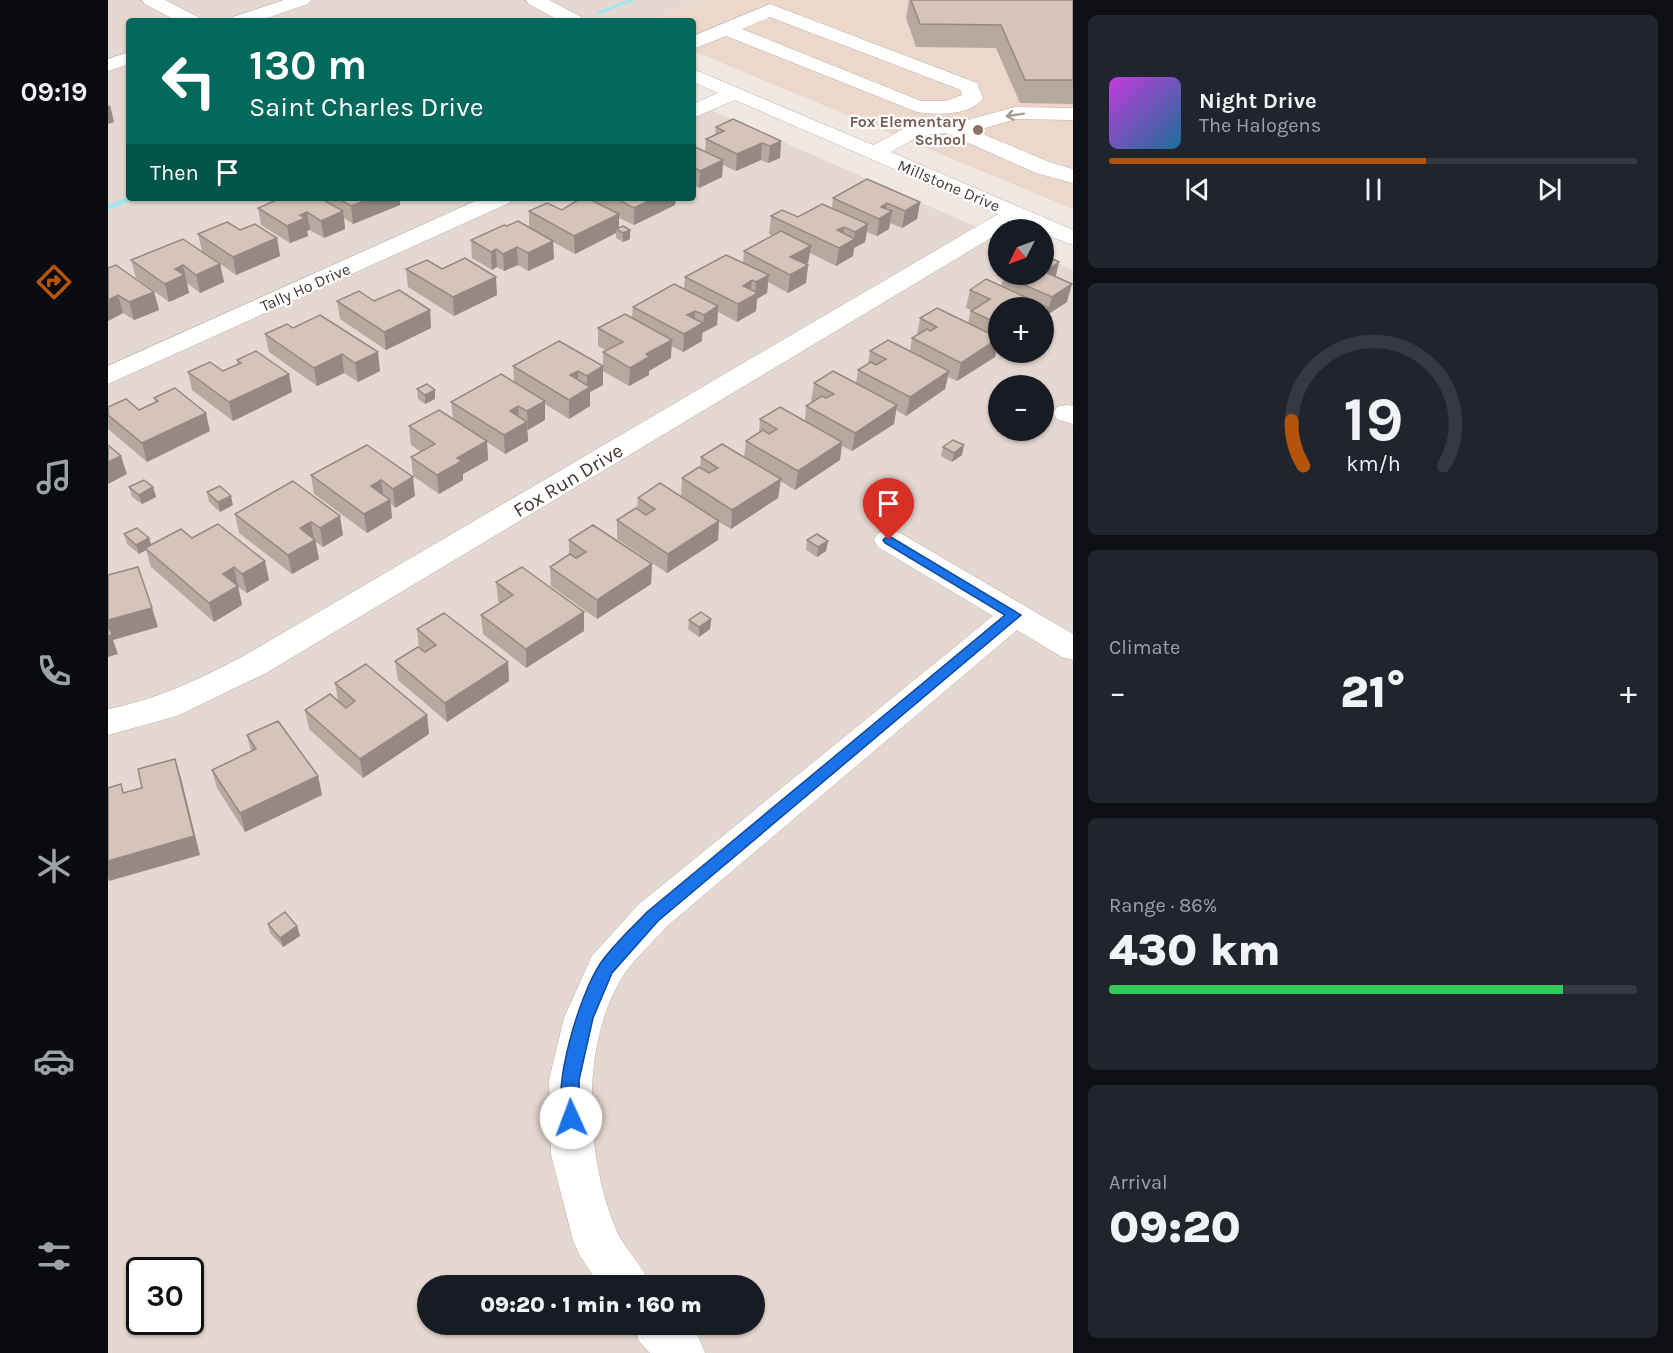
<!DOCTYPE html>
<meta charset="utf-8">
<style>
:root{--surface:#171b24;--page:#20242c;--text:#f1f3f6;--muted:#9ea1a6;--line:#363941;--accent:#b45309}
body{margin:0;font-family:Karla,sans-serif;background:var(--page);color:var(--text);height:100vh;display:flex;flex-direction:column;font-size:22px;white-space:nowrap}
*{box-sizing:border-box;margin:0}
p{font-size:20px;color:var(--muted)}
.icon{flex:none;width:33px;height:33px;fill:none;stroke:currentColor;stroke-width:2;stroke-linecap:round;stroke-linejoin:round}
.map{position:relative;flex:1;overflow:hidden}
.details{display:flex;flex-direction:column;gap:15px;padding:15px;background:#0d0f14;width:600px}
.details>*{flex:none}
.hud{position:absolute;left:18px;top:18px;width:570px;height:183px;border-radius:6px;box-shadow:0 2px 4px #0004;background:#00695c;color:#fff;overflow:hidden}
.needle{width:39px;rotate:228deg}
.buttons{position:absolute;left:880px;top:219px;display:grid;gap:12px}
.buttons a{display:grid;place-items:center;width:66px;height:66px;border-radius:50%;background:var(--surface);box-shadow:0 2px 4px #0004;font-size:30px}
.speed{position:absolute;left:18px;top:1257px;display:flex;gap:12px;font-size:30px;font-weight:700;text-align:center}
.speed>*{display:grid;place-content:center;width:78px;height:78px;border-radius:50%;background:var(--surface);box-shadow:0 2px 4px #0004;line-height:1}
.speed .limit{border:3px solid #111;border-radius:9px;background:#fff;color:#111}
.pin{position:absolute;display:grid;place-items:center;width:51px;height:51px;color:#fff;margin:-62px -26px;border-radius:50% 50% 50% 0;rotate:-45deg;box-shadow:0 0 6px #0007}
.pin .icon{rotate:45deg}
.me{position:absolute;width:66px;margin:-33px;rotate:358deg;stroke-linejoin:round;filter:drop-shadow(0 0 4px #0008)}
.turn{display:flex;align-items:center;gap:21px;height:126px;padding:0 24px;font-size:27px}
.turn .icon{width:78px;height:78px;stroke-width:2.5}
.turn b{display:block;font-size:42px;line-height:51px}
.then{display:flex;align-items:center;height:57px;padding:0 24px;background:#0003;gap:12px;font-size:22px}
.big{font-size:45px;font-weight:800;line-height:1.1}
.details .widget{flex:1;display:flex;flex-direction:column;justify-content:center;gap:9px;min-width:0;padding:0 21px;border-radius:9px;background:var(--page)}
.details .dial{align-items:center;gap:0}
.dial svg{height:156px;overflow:visible;fill:none;stroke:var(--line);stroke-width:7;stroke-linecap:round;text-anchor:middle}
.dial text{fill:var(--text);stroke:none}
.song{display:flex;align-items:center;gap:18px}
.cover{width:72px;height:72px;border-radius:9px;background:linear-gradient(135deg,hsl(290 70% 55%),hsl(200 70% 35%))}
.played{height:6px;border-radius:3px;background:linear-gradient(90deg,var(--accent) 60%,var(--line) 60%)}
.keys{display:flex;justify-content:space-around;direction:ltr}
.heat{display:flex;justify-content:space-between;align-items:center;font-size:33px;direction:ltr}
.charge{height:9px;border-radius:4px;background:linear-gradient(90deg,#34c759 86%,var(--line) 0)}
.trip{position:absolute;left:309px;top:1275px;width:348px;height:60px;border-radius:30px;background:var(--surface);box-shadow:0 2px 4px #0004;font-weight:800;line-height:60px;text-align:center}
main{display:flex;flex:1;min-height:0}
.dock{display:flex;flex-direction:column;width:108px;justify-content:space-around;align-items:center;background:#090b0e;color:var(--muted)}
.dock .icon{width:42px;height:42px}
.dock .selected{color:var(--accent)}
.dock b{font-size:27px;color:var(--text)}
.map>svg:first-child{display:block}
</style>
<main>
<nav class="dock">
<b>09:19</b>
<svg class="icon selected" aria-label="directions" viewBox="0 0 24 24"><path d="M12 3l9 9-9 9-9-9zM9 14v-3h6M13 9l2 2-2 2"/></svg>
<svg class="icon" aria-label="music" viewBox="0 0 24 24"><path d="M9 18V5l10-2v13"/><circle cx="6" cy="18" r="3"/><circle cx="16" cy="16" r="3"/></svg>
<svg class="icon" aria-label="phone" viewBox="0 0 24 24"><path d="M5 4h4l2 5-3 2q2 4 5 5l2-3 5 2v4C11 20 4 13 5 4z"/></svg>
<svg class="icon" aria-label="climate" viewBox="0 0 24 24"><path d="M12 3v18M4 7l16 10M4 17L20 7"/></svg>
<svg class="icon" aria-label="car" viewBox="0 0 24 24"><path d="M5 17H2v-5l4-1 3-4h7l3 4 3 1v5h-3M9 17h6M6 11h13"/><circle cx="7" cy="17" r="2"/><circle cx="17" cy="17" r="2"/></svg>
<svg class="icon" aria-label="filters" viewBox="0 0 24 24"><path d="M4 7h16M4 17h16"/><circle cx="9" cy="7" r="2"/><circle cx="15" cy="17" r="2"/></svg>
</nav>
<div class="map">
<svg width="965" height="1353" viewBox="0 0 965 1353">
<rect width="100%" height="100%" fill="#f1e8e2"/>
<path fill="#e5d8d0" fill-rule="evenodd" d="M0,0H595L543,21H21V198H585V102L891,237V274H936V257L965,270V1353H0ZM891,308H936V352H891ZM891,386H936V430H891ZM32,1270H82V1322H32ZM320,1286H646V1324H320Z"/>
<path fill="#ebd8cb" d="M595,0H965V209L585,51V21H543Z"/>
<g fill="none" stroke-linecap="round" stroke-linejoin="round">
<path fill="#9ce7f1" fill-rule="evenodd" d="M519,0H527L492,14L487,13Z
M21,197L29,198L0,210V205Z"/>
<defs>
<path id="minor" d="M34,0H57L90,17L92,21H69L37,4Z
M176,0H203L200,4L150,21H123L125,17Z
M418,0H441L473,17L475,21H452L421,4Z
M662,4L869,83L875,98C863,116 828,115 809,112L618,36L585,49V36ZM662,17L853,90L854,95L838,101H813L634,29Z
M21,52V64L0,71V59Z
M585,69L765,145L797,128L817,122L860,120L907,107L965,108V120L908,119L867,131L944,163L965,169V183L928,173L838,133L811,136L783,152L965,230V245L936,234V230H926L909,222L898,230H891V233L158,673L69,716L0,735V709C48,700 91,679 134,657L890,214L627,100L585,118V104L610,93L585,82Z
M374,198H404L401,203L0,384V366Z
M959,405L965,406V424L949,419L945,413L949,407Z
M781,530L792,533L965,634V660L954,657L909,630L558,927C543,944 524,961 513,979C472,1049 478,1154 507,1227C515,1248 534,1264 543,1286H492L472,1256L465,1240L443,1155L441,1080L456,1018L484,956L530,905L885,616L770,547L766,540L770,533Z
M525,1324H580L590,1336L597,1353H542L531,1341Z"/>
</defs>
<use href="#minor" stroke="#c0b1a8" stroke-width="1"/>
<use href="#minor" fill="#fff" fill-rule="evenodd"/>
</g>
<path fill="#b8a8a0" d="M801,0H965V104L912,103L888,48L808,47L798,18Z
M608,127L673,141L672,158L660,163L653,160L628,171L615,165L614,177L591,188L585,185V146L597,152L598,139L607,135Z
M173,198H292V205L245,224L236,218L237,229L216,238L202,230L199,231L200,236L182,243L153,225L150,208Z
M481,198H568L567,205L526,225L511,218V228L522,230V239L515,242L508,238V233L467,254L445,242L446,259L420,271L410,265L396,271L389,267L384,270L364,258L363,240L399,226L421,228V211L454,210L481,199Z
M725,198L812,202L809,219L794,228L782,223L781,229L769,236L759,232L757,242L746,248L745,256L728,266L702,253L700,263L699,264L700,265L698,283L680,293L660,282L659,293L649,299L648,311L629,322L610,312L609,325L594,333V341L575,352L563,346V358L541,371V375L521,386L495,371V352L499,351L490,346V328L524,318L525,307L576,289L577,277L635,263L636,251L665,236L661,234L663,216L690,217L724,208Z
M132,230L169,238L172,256L128,275L94,251L90,234Z
M23,260L112,264L116,282L92,293L79,283L81,293L61,302L28,278Z
M0,268L46,292L51,310L26,320L15,313L0,321Z
M298,269H334L389,295L346,316L300,287Z
M896,276L948,277L959,302L939,315L936,327V308H891V345L890,344L887,357L849,381L840,377L837,389L798,416L788,410L786,424L744,451L734,446L732,460L687,490L672,481L670,498L623,529L611,522L610,540L559,573L509,539V520L529,509L530,498L573,496L574,478L592,468L593,457L636,458L638,441L651,433L652,419L697,420L698,406L705,402L703,401L706,383H748L750,370L760,364L762,351H802L804,338L809,335L812,318L860,323L863,310L858,308L862,290L893,286Z
M229,301H266L322,310L323,328L278,350L232,319Z
M185,328L272,371L250,382L236,373L209,386L161,352L157,334Z
M129,360L184,392L125,421L84,390L80,372L115,371L130,364Z
M405,366H495V385L482,392V406L461,419L437,404V420L419,430L420,441L397,454L379,442L380,460L355,474V480L331,494L305,476L303,457L313,452L303,445L301,426L345,419L343,402L406,382Z
M309,389L327,399L317,404L310,399Z
M46,398L102,431L39,462L0,429V407L31,410L47,402Z
M259,445L307,496L287,508L283,504L284,518L259,533L206,494L203,475Z
M835,447L854,455L844,462L833,456Z
M185,481L235,535L215,547L208,542L211,559L184,574L131,533L127,514Z
M21,487H45L48,497L34,504L24,497Z
M779,490L797,500L787,506L777,500Z
M99,492L125,505L112,512L101,502Z
M16,534L43,545L84,538L161,580L139,593L130,587L134,605L106,622L43,567L38,550L31,554L19,544Z
M461,540L544,564L543,584L489,619L443,586L442,567L461,555Z
M699,540L718,551L709,557L698,550Z
M388,582L476,612V631L418,668L375,634L373,615L392,603L390,601Z
M603,619L602,629L591,637L580,629L581,620Z
M309,629L400,662L401,681L339,722L290,680L287,661L311,648Z
M227,683L319,715L321,734L255,778L201,729L197,710L230,701Z
M139,735L210,776L214,795L137,832L109,788L104,770L143,751Z
M160,924L189,926L192,936L175,947L162,933Z"/>
<path fill="#968882" d="M2,105L6,122L0,124V106Z
M673,141L672,158L660,163L662,146Z
M654,143L653,160L628,171L629,154Z
M615,160L614,177L591,188L592,171Z
M264,198H292V205L245,224L243,206Z
M547,198H568L567,205L526,225V208Z
M812,202L809,219L794,228L797,211Z
M779,203L777,216L784,211L781,229L769,236L773,207Z
M235,211L237,229L216,238L213,221Z
M199,212L202,230L199,231L200,236L182,243L179,226L192,215Z
M511,214V230L508,229V233L467,254L466,236Z
M760,224L757,242L746,248L745,256L728,266L731,248L746,239L747,232Z
M736,227L734,244L729,230Z
M522,230V239L515,242V233Z
M169,238L172,256L128,275L125,257Z
M445,241L446,259L420,271V253Z
M703,246L700,263L680,274L682,257Z
M409,247L410,265L396,271L395,254Z
M388,249L389,267L384,270L383,252Z
M951,262L947,280L937,272Z
M112,264L116,282L92,293L88,275Z
M75,265L81,293L61,302L57,284L67,269Z
M700,265L698,283L680,293L682,275Z
M661,275L659,293L649,299L648,311L629,322L630,304L635,286L644,280L642,298L647,295L648,282Z
M388,277L389,295L346,316L345,297Z
M964,284L959,302L939,315L944,297Z
M46,292L51,310L26,320L21,302Z
M10,295L15,313L0,321V300Z
M610,306L609,325L594,333L596,315Z
M941,308L936,327V311Z
M322,310L323,328L278,350L276,332Z
M587,311L586,328L595,323L594,341L575,352L576,334L579,315Z
M891,338L887,357L849,381L853,363Z
M564,340L563,358L541,371V375L521,386L522,368L538,354Z
M270,352L272,371L250,382L247,363Z
M234,354L236,373L209,386L206,368Z
M495,366V385L482,392V406L461,419V400L479,389V376Z
M470,371V389L462,375Z
M841,371L837,389L798,416L802,397Z
M181,374L184,392L125,421L121,402Z
M327,390V399L317,404V395Z
M437,401V420L420,430L419,411Z
M789,405L786,424L744,451L747,433Z
M410,406L411,425L402,411Z
M98,413L102,431L39,462L34,443Z
M419,422L420,441L397,454L396,435Z
M379,441L380,460L355,474V480L331,494L329,475L349,458Z
M734,442L732,460L687,490L690,471Z
M856,445L854,455L844,462L846,453Z
M13,456L19,474L0,484V462Z
M305,477L307,496L287,508L285,489Z
M673,479L670,498L623,529L624,510Z
M273,480L276,499L263,486Z
M45,487L48,497L34,504L31,495Z
M799,490L797,500L787,506L789,497Z
M123,496L125,505L112,512L110,502Z
M282,500L284,518L259,533L256,514Z
M232,516L235,535L215,547L212,528Z
M611,521L610,540L559,573L560,554Z
M203,522L206,540H207L211,559L184,574L180,555L192,528Z
M41,538L44,547L37,548L38,550L31,554L28,545Z
M720,541L718,551L709,557L710,547Z
M157,561L161,580L139,593L134,574Z
M544,564L543,584L489,619V600Z
M126,567L134,605L106,622L101,603L115,574Z
M44,608L50,627L5,640L10,654L0,657V620Z
M476,612V631L418,668V649Z
M603,619L602,629L591,637V627Z
M400,662L401,681L339,722L337,703Z
M319,715L321,734L255,778L252,759Z
M67,759L73,778L92,855L1,881L0,878V861Z
M210,776L214,795L137,832L132,813Z
M189,926L192,936L175,947L172,938Z"/>
<path fill="#d6c3ba" stroke="#968882" stroke-width="1.5" d="M803,0H965V80H917L893,25L812,24Z
M625,119L673,141L662,146L654,143L629,154L598,139L616,131L608,127Z
M585,146L615,160L592,171L585,167Z
M759,179L812,202L797,211L779,203L773,207L784,211L771,219L725,198Z
M173,198H212L235,211L213,221L199,212L192,215L197,218L179,226L150,208Z
M229,198H264L243,206Z
M473,198H479L511,214L466,236L421,211L439,203L454,210Z
M507,198H547L526,208Z
M714,204L760,224L747,232L736,227L729,230L747,239L731,248L663,216L674,210L690,217Z
M410,221L445,241L420,253L409,247L395,254L388,249L383,252L363,240L396,225L399,226Z
M119,222L132,230L147,224L169,238L125,257L90,234Z
M515,226L522,230L515,233L508,229Z
M673,231L703,246L682,257L700,265L682,275L636,251Z
M75,239L112,264L88,275L75,265L67,269L76,275L57,284L23,260Z
M618,255L661,275L648,282L644,280L635,286L650,293L630,304L577,277Z
M936,255L951,262L937,272L964,284L944,297L896,276L897,274H936Z
M357,258L388,277L345,297L298,269L319,260L334,269Z
M8,265L46,292L21,302L10,295L0,300V268Z
M878,279L941,308L936,311V308H891V324L863,311L882,299L862,290Z
M566,284L610,306L596,315L587,311L579,315L595,323L576,334L525,307Z
M291,290L322,310L276,332L229,301L251,291L266,301Z
M829,308L891,338L853,363L804,338L819,329L822,331L829,327L812,318Z
M517,314L564,340L538,354L541,357L522,368L495,352L515,342L490,328Z
M212,315L270,352L247,363L234,354L206,368L157,334L179,324L185,328Z
M780,340L841,371L802,397L750,370L763,362L768,365L778,359L762,351Z
M451,341L495,366L479,376L470,371L462,375L482,387L461,400L405,366Z
M148,351L181,374L121,402L80,372L102,362L115,371L133,363L129,360Z
M725,371L789,405L747,433L698,406L714,396L718,398L726,394L706,383Z
M393,374L437,401L419,411L410,406L402,411L419,422L396,435L343,402Z
M319,384L327,390L317,395L309,389Z
M67,388L98,413L34,443L0,415V407L18,399L31,410L50,401L46,398Z
M672,407L734,442L690,471L638,441L655,430L661,434L669,429L652,419Z
M331,410L379,441L349,458L354,461L329,475L303,457L327,444L301,426Z
M845,440L856,445L846,453L835,447Z
M614,444L673,479L624,510L574,478L591,467L601,473L610,468L593,457Z
M0,445L13,456L0,462Z
M259,445L305,477L285,489L273,480L263,486L282,500L256,514L203,475Z
M36,480L45,487L31,495L21,487Z
M185,481L232,516L212,528L203,522L192,528L207,540L180,555L127,514Z
M552,483L611,521L560,554L509,520L528,508L538,515L547,509L530,498Z
M790,484L799,490L789,497L779,490Z
M112,486L123,496L110,502L99,492Z
M110,524L157,561L134,574L126,567L115,574L130,586L101,603L37,548L73,529L84,538Z
M485,525L544,564L489,600L442,567L462,554L468,558L478,552L461,540Z
M29,528L41,538L28,545L16,534Z
M709,534L720,541L710,547L699,540Z
M30,567L44,608L0,620V575Z
M414,567L476,612L418,649L373,615L405,595L388,582Z
M593,612L603,619L591,627L581,620Z
M336,613L400,662L337,703L287,661L310,647L317,652L328,645L309,629Z
M0,624L4,635L0,636Z
M258,664L319,715L252,759L197,710L222,694L238,708L247,701L227,683Z
M170,721L210,776L132,813L104,770L148,749L139,735Z
M67,759L86,836L0,861V788L13,784L15,793L34,788L30,769Z
M177,912L189,926L172,938L160,924Z"/>
<defs><path id="oneway-shaft" d="M-6 0H5M1.5-3L5.5 0L1.5 3" fill="none" stroke-width="1.6" stroke-linecap="round" stroke-linejoin="round" transform="scale(1.5)"/></defs>
<use stroke="#a19c99" href="#oneway-shaft" transform="translate(907 115) rotate(171)"/>
<path fill="#1a73e8" stroke="#114b97" stroke-width="1.5" d="M781,536L913,615L550,921L504,973L485,1018L471,1080L472,1118L470,1123L463,1126L457,1123C442,1089 472,994 492,964C505,945 524,928 539,912L897,615L777,543L775,540L777,538Z"/>
<circle fill="#8d6e63" stroke="#fff" stroke-width="2" cx="870" cy="130" r="6"/>
<g text-anchor="middle" stroke-width="4.5" stroke-linejoin="round" paint-order="stroke">
<g font-size="16" font-weight="bold" fill="#785e54" stroke="#fff" text-anchor="end">
<text x="858" y="127">Fox Elementary<tspan x="858" dy="18">School</tspan></text>
</g>
<g font-size="16" fill="#433833" stroke="#fff">
<text transform="translate(841 185) rotate(23)" y="6">Millstone Drive</text>
<text transform="translate(197 287) rotate(-24)" y="6">Tally Ho Drive</text>
</g>
<g font-size="20" fill="#433833" stroke="#fff">
<text transform="translate(460 480) rotate(-31)" y="7">Fox Run Drive</text>
</g>
</g>
</svg>
<div class="buttons">
<a><svg class="needle" viewBox="-14 -14 28 28"><path d="M0-13l5 13h-10z" fill="#e53935"/><path d="M0 13l5-13h-10z" fill="#9ea1a6"/></svg></a>
<a>+</a>
<a>−</a>
</div>
<div class="speed"><div class="limit">30</div></div>
<div class="pin" style="left:781px;top:540px;background:#d93025"><svg class="icon" aria-label="arrive" viewBox="0 0 24 24"><path d="M6 21V4h12l-3 4 3 4H6"/></svg></div>
<svg class="me" style="left:463px;top:1118px" viewBox="-20 -20 40 40"><circle r="19" fill="#fff"/><path d="M0-13L10 11 0 6-10 11z" fill="#1a73e8"/></svg>
<div class="trip">09:20 · 1 min · 160 m</div>
<div class="hud">
<div class="turn"><svg class="icon" aria-label="left" viewBox="0 0 24 24"><path d="M17 20v-9H6M10 6l-5 5 5 5"/></svg><div><b>130 m</b>Saint Charles Drive</div></div>
<div class="then">Then<svg class="icon" aria-label="arrive" viewBox="0 0 24 24"><path d="M6 21V4h12l-3 4 3 4H6"/></svg></div>
</div>
</div>
<section class="details">
<div class="widget">
<div class="song"><i class="cover"></i><div><b>Night Drive</b><p>The Halogens</p></div></div>
<div class="played"></div>
<div class="keys"><svg class="icon" aria-label="previous" viewBox="0 0 24 24"><path d="M18 5L8 12l10 7zM5 5v14"/></svg><svg class="icon" aria-label="pause" viewBox="0 0 24 24"><path d="M8 5v14M16 5v14"/></svg><svg class="icon" aria-label="next" viewBox="0 0 24 24"><path d="M6 5l10 7-10 7zM19 5v14"/></svg></div>
</div>
<div class="widget dial"><svg viewBox="0 0 100 80">
<path d="M14 69A42 42 0 1 1 86 69"/>
<path d="M14 69A42 42 0 0 1 8 46" stroke="#b45309"/>
<text x="50" y="56" font-size="32" font-weight="700">19</text>
<text x="50" y="72" font-size="11">km/h</text>
</svg></div>
<div class="widget"><p>Climate</p>
<div class="heat"><a>−</a><b class="big">21°</b><a>+</a></div>
</div>
<div class="widget"><p>Range · 86%</p><b class="big">430 km</b><div class="charge"></div></div>
<div class="widget"><p>Arrival</p><b class="big">09:20</b></div>
</section>
</main>
